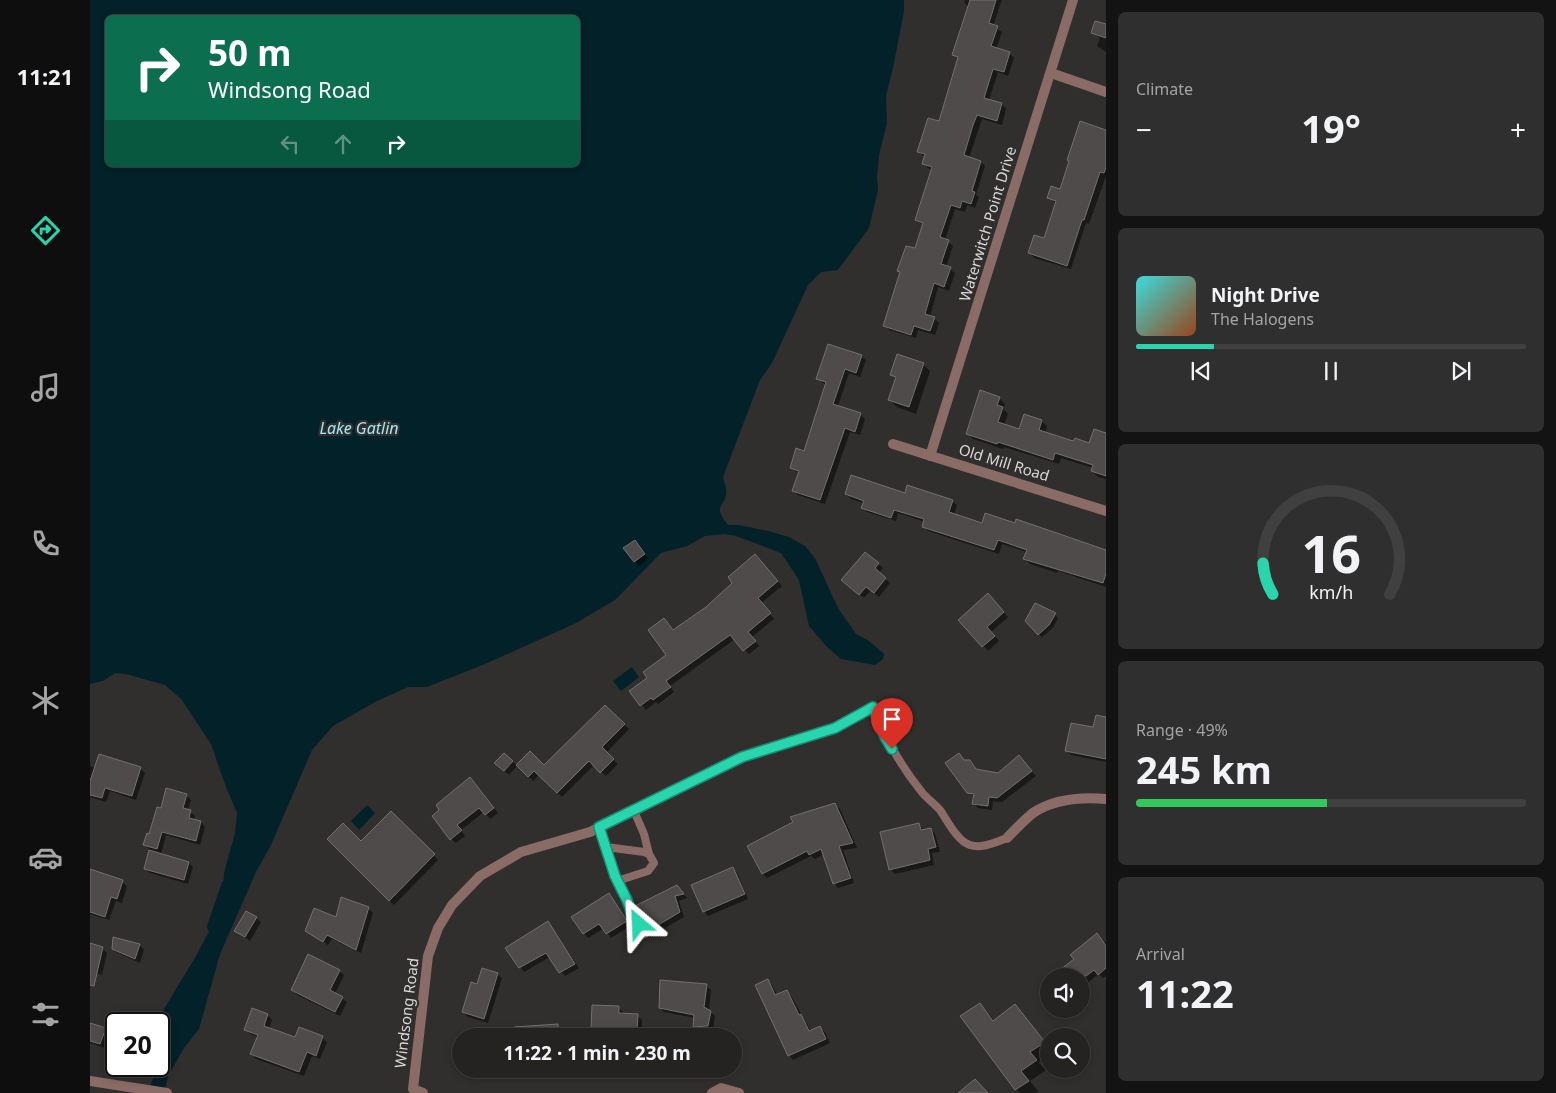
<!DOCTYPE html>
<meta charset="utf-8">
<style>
:root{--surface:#242322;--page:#302f2f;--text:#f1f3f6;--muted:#a3a4a5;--line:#414040;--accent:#28d5ad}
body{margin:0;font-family:"Noto Sans",sans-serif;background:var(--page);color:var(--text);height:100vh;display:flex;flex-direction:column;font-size:19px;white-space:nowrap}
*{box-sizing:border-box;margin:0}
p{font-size:16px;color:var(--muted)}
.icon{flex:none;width:28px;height:28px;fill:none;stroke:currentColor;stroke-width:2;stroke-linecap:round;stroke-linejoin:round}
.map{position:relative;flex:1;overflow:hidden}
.details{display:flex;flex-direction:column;gap:12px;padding:12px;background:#141313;width:450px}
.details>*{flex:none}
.hud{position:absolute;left:15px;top:15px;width:475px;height:152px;border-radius:8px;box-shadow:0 2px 8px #0003,0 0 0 1px var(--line);background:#0b6e4f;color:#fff;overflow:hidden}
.buttons{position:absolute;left:950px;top:968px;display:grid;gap:10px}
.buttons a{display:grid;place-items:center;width:50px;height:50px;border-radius:50%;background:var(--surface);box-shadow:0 2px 8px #0003,0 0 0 1px var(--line);font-size:25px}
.speed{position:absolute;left:15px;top:1012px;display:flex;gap:10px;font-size:25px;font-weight:700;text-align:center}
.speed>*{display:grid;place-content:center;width:65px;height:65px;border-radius:50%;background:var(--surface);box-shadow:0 2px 8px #0003,0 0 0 1px var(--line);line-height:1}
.speed .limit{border:2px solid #111;border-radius:8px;background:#fff;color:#111}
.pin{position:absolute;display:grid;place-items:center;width:42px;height:42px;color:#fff;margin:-51px -21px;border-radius:50% 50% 50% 0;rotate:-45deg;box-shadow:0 0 5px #0007}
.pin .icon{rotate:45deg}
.me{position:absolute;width:55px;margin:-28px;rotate:334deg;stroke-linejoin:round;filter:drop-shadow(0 0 4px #0008)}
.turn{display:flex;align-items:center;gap:18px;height:105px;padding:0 20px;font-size:22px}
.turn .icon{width:65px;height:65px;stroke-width:2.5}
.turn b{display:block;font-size:35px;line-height:42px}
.lanes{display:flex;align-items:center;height:48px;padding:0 20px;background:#0003;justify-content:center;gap:25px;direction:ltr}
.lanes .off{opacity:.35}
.big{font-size:38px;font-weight:700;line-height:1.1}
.details .card{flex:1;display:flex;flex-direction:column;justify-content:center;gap:8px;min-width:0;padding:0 18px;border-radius:8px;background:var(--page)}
.details .dial{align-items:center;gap:0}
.dial svg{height:130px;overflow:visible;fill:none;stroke:var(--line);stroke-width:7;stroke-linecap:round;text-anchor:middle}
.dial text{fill:var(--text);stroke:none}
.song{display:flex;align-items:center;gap:15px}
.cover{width:60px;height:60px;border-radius:8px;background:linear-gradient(135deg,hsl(180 70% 55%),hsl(20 70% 35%))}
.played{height:5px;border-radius:2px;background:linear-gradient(90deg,var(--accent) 20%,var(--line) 20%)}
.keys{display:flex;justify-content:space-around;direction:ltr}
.heat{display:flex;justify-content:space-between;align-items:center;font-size:28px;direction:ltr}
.charge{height:8px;border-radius:4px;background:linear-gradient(90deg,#34c759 49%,var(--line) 0)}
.trip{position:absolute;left:362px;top:1028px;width:290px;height:50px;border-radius:25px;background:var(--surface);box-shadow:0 2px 8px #0003,0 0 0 1px var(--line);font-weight:700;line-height:50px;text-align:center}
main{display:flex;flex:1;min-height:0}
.tabs{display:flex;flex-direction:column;width:90px;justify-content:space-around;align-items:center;background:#0e0e0e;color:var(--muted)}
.tabs .icon{width:35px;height:35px}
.tabs .on{color:var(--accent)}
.tabs b{font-size:22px;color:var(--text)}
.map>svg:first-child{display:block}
</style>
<main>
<nav class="tabs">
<b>11:21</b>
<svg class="icon on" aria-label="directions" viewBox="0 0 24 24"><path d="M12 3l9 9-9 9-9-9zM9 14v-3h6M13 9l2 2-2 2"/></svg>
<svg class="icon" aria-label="music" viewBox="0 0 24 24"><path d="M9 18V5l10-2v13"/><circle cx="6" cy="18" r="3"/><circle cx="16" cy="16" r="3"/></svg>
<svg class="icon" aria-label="phone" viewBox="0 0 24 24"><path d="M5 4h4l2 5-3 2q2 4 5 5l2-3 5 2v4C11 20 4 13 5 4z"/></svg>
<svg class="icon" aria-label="climate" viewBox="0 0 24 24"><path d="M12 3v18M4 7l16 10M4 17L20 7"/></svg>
<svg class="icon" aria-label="car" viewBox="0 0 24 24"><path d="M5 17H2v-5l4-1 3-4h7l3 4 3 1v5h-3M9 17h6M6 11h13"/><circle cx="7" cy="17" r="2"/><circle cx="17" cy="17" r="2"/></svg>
<svg class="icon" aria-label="filters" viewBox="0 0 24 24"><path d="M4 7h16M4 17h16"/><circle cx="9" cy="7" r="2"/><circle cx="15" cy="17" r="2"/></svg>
</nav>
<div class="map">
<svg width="1016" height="1093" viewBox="0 0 1016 1093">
<rect width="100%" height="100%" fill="#302f2d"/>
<path fill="#032128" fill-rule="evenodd" d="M0,0H814V11L803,68L796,96L797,123L789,155L787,177L788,190L779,228L748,270L731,272L718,285L682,363L670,380L633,477C634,481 636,486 636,490C638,507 620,503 638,525H649L678,531L699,537L715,546L725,558L748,608L766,634L779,641L794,654L793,659L785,665L751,659L738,648L719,626L709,580L691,553L646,536L635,534L615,536L597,546L571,553L525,600L486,623L395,664L337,687H318L285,702L243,726L222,750L181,845L166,872L130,954L109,1029L94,1048L78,1076L74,1093H58L63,1078L60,1066H69V1024H65L106,956L132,907L134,873L145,833L147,813L136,787L121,744L92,700L75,685L36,674L25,673L13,681L0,684ZM18,18H488V165H18Z
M542,667L549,677L531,691L523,681Z
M277,805L285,813L269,830L261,821Z"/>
<path fill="#0007" d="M875,0H912L903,26L912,32L906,49L920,54L924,58L918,76L908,72L899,100L912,104L916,109L912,125L892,119L879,158L891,162L895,166L886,195L889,197L885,208L877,205L875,212L865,209L855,240L863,246L856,267L865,273L859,291L848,287L840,317L844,318L849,323L845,335L828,330L826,338L799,330L795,325L834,225L826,220L843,170L838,168L833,164L835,157L828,152L850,123L868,59L863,54L879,7L874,2Z
M1016,23V52L1007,46L1010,38L1003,33L1015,25Z
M1016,131V176L999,224L996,223L981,269L944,258L940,253L955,239L966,203L958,197L971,190Z
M771,356L776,360L770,377L759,373L748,406L770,414L775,419L770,435L760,432L735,504L708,495L704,491L709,473L701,468L714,452L736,385L728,379Z
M833,364L840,371L826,414L807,407L800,400L807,379L802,374Z
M909,398L915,404L913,409L918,414L914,425L930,430L934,415L952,421L957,426L955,433L984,443L1000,444L1016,435V479L1008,477L1002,471L1003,468L971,458L969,464L914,447L913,449L883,439L877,433Z
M756,494H816L862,501L867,505L864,515L893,524L1016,551V587L968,571L967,573L940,564L935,559L937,552L912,544L909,554L838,531L833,526L835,522L808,513L806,521L777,512L773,508L774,503L761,499Z
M545,541L559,559L549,566L535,548Z
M670,560L692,586L671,603L684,619L662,637L669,646L659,654L645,639L580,686L584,692L568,704L566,702L556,710L541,691L559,678L578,656L584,631L616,608Z
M788,564L793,568L789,573L800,583L789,597L781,590L774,598L758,585Z
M902,600L918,617L901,632L909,641L898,651L870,620Z
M965,614L968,618L963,628L952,637L948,634Z
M515,706L539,729L516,753L528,764L516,776L504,765L472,797L450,774L443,781L428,765L454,767Z
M1016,718V762L981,755L976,750Z
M875,761H879L887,771L908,774L933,762L946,776L912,802L903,801L902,810L888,808L884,804L885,797L878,792Z
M422,762L428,765L419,775L411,768Z
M0,766L6,768H50L55,773L46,800L20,791L16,802L0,797Z
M385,783L408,813L400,819L394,812L371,830L375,836L366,843L361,839Z
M96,795L101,800L98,810L105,816L104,820L111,822L115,827L110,845L76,835L71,855L99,863L103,867L98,884L60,873L55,869L60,850L55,845L72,810Z
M745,805L750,809L767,848L753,850L764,883L748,888L744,883L734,854L725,859L721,856L677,878L673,874Z
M301,812L348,860L304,905L238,839L271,842Z
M829,824L834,831L841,829L845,834L850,852L842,853L844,865L805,874L800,869Z
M643,868L647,873L658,899L618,916L614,911Z
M0,877L32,882L37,886L32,903L26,901L19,920L0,914V916Z
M587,886L597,898L589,901L594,917L573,929L567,922L558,923L553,919Z
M519,894L540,926L521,938L514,928L498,938L494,933Z
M278,908L283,913L271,953L242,939L238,945L216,930Z
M166,918L171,922L160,941L146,931Z
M458,923L489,968L475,976L460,957L434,972L430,967Z
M24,938L50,945L54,950L50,963L28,953L23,949Z
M1016,942V976L1013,978L1009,974L991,988V976H964L985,959Z
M0,944L12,948L17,953L12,975L0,971Z
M249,971L254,975L245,994L257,1002L250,1016L207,995L202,990Z
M407,974L412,978L398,1023L378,1017L373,1012L388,986Z
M678,980L682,985L687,995L697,991L701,996L721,1031L730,1027L735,1032L740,1043L703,1060L699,1055Z
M616,986L621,990L619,1011L625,1016L623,1030L608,1031L604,1026L605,1018L574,1012L570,1008Z
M890,1004L905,1021L925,1006L959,1046V1056L949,1063L956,1070L940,1081L948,1091L945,1093H930L926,1089L872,1017Z
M529,1008L533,1012V1015H547L552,1020V1036L507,1035L503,1030Z
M162,1010L178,1015L182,1020L179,1029L206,1039L232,1038L237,1042L230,1059L222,1056L214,1076L166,1059L162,1054L168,1037L160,1034L155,1029Z
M0,1024L15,1029L20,1033L15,1048L0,1043Z
M467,1025L472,1030V1036H426V1028Z"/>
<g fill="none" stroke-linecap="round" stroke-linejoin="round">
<path stroke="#032128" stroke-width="14" d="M124,927L138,886"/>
</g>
<path fill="#4e4b4a" stroke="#73706f" d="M880,0H906L899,23L908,26L901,46L920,52L914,72L903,69L894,98L912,103L907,121L887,115L883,125L874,155L891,161L882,191L885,192L881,204L872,201L870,208L861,205L850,237L859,240L851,264L861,267L854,287L844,283L835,314L845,317L840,331L824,326L821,335L793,326L810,272L807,271L816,246L825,248L833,223L825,220L842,167L832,164L835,154L827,152L838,118L849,121L868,57L862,55Z
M1005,21L1016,24V38L1001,33Z
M990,121L1016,130V167L1014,173L1010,172L994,220H992L977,266L938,253L944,235L954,238L966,201L957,198L961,186L970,189L979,161L977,160Z
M738,344L772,355L766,373L755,369L743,404L771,413L765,432L755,428L730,500L702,491L709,471L700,468L706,448L714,451L736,382L726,379Z
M807,354L834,363L819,407L798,400L806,377L800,375Z
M890,390L910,397L907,405L913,407L908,422L929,429L934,414L952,420L949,430L983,441L985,438L999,443L1004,429L1016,433V476L1001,471L1003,465L965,453L963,460L908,442L907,444L876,434Z
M761,475L815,493L817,485L863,500L859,512L892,523L895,513L925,523L926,519L1016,550V574L1013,583L933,559L937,550L908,540L904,550L832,527L834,519L804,510L801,518L771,508L774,501L755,494Z
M545,540L555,554L544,562L533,548Z
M775,552L789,563L785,568L796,578L784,593L776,587L769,595L751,580Z
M665,554L688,581L668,598L681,613L658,632L666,641L653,651L640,635L576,681L581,687L563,700L561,698L550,706L539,691L557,678L553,672L576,655L558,630L574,618L583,630L616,607L642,583L638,577Z
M898,593L914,612L897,627L905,636L892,647L868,620Z
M945,603L966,613L959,625L948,635L935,621Z
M515,705L535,724L512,747L524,759L510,773L499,761L467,793L444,771L438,777L426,765L440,751L454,765Z
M1006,715L1016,717V759L975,751L981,723L1003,727Z
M414,753L423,761L414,771L404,763Z
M869,753L874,760H880L886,769L908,773L929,755L942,771L907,798L899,797L898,806L882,804L884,794L877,793L855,763Z
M9,754L51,767L42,796L15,788L12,798L0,795V781Z
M380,777L404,808L395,815L389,808L367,825L372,830L360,840L342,816L349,810L346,805Z
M76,788L97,794L93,808L101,810L99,818L111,821L106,841L72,832L67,849L53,845L57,833L59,834L67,807L71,808Z
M745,803L763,843L749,846L761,878L743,884L731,849L719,855L717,851L672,874L657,846L703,822L700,817Z
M301,811L345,854L299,901L237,839L253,823L271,841Z
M829,823L831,830L841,828L846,847L838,849L840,860L799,870L790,832Z
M59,850L99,862L94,880L54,869Z
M643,867L655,894L613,912L601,885Z
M0,869L33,880L27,899L21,897L15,917L0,912Z
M587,885L594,894L585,896L590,912L568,925L561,918L552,919L545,906Z
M519,893L537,921L516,934L509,924L493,934L481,917Z
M251,897L279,907L266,950L237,935L233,942L215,931L224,908L246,917Z
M156,911L167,917L155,937L144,931Z
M458,921L485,964L469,973L456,953L429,968L415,948Z
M1007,933L1016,946V968L1008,975L1004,970L996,976H962L984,959L980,955Z
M23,937L50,944L45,959L22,949Z
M0,943L13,947L4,986L0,985Z
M218,954L250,970L240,990L253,997L245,1012L201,990Z
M392,968L408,973L394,1019L372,1012L381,982L387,984Z
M678,979L685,995L697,990L709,1015L711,1014L719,1031L730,1026L736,1039L698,1056L665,985Z
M570,980L617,984L614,1007L621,1011L618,1026L603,1027L604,1015L569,1008Z
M890,1003L903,1021L925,1004L955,1042L940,1052L947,1060L931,1071L939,1081L925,1090L870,1016Z
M502,1005L529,1006V1013L548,1014L547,1032L501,1031Z
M162,1008L178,1014L174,1026L205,1037L209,1027L233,1036L226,1056L217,1052L209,1072L160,1054L168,1035L154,1030Z
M0,1023L16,1028L10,1044L0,1041Z
M468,1024V1036H425L424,1027Z
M885,1079L898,1093H868Z"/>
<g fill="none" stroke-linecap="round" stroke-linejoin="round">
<path stroke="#8b6b65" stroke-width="8" d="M783,707C795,738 810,765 831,791C836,798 844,803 850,810C857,820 868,842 880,845C892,849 906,842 917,838
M544,811L554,834L559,854
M509,827L525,876L537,900L542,915L555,934
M516,847L554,852L559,854L564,863L558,871L527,881"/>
<path stroke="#8b6b65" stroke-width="10" d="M961,73L1016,92
M803,444L1016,511
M840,456L983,0
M917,838C925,830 934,820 943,813C964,799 991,797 1016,799
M0,1081L77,1093
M323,1089L338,956L348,928L362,905L390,876L431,852L500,832L652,757L745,728L783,707
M323,1089L333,1093
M622,1093L631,1088L649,1093"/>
</g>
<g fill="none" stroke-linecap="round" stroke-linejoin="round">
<defs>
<path id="route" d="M549,924L542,915L537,900L525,876L509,827L652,757L745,728L783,707L795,737L802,749"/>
</defs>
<use href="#route" stroke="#1a8a70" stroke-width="12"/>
<use href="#route" stroke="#28d5ad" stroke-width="9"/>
</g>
<g text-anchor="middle" stroke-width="4.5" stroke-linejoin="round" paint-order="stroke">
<g font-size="15" fill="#d8d7d6" stroke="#302f2d">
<text transform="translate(898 224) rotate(-73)" y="5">Waterwitch Point Drive</text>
<text transform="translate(914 463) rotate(17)" y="5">Old Mill Road</text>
<text transform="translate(317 1013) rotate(-83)" y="5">Windsong Road</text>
</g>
<g font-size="16" font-style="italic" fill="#a0e6f7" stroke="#302f2d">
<text x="269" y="434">Lake Gatlin</text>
</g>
</g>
</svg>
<div class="buttons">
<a><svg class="icon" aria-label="sound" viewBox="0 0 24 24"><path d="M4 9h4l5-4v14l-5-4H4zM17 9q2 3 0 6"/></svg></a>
<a><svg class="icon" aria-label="search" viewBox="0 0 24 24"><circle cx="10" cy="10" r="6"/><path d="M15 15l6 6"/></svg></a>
</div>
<div class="speed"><div class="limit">20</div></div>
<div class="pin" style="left:802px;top:749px;background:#d93025"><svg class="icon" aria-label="arrive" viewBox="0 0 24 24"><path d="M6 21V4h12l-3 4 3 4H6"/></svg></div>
<svg class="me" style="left:549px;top:924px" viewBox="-20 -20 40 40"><path d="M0-17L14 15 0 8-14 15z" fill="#28d5ad" stroke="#fff" stroke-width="4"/></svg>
<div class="trip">11:22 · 1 min · 230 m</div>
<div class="hud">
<div class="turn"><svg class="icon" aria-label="right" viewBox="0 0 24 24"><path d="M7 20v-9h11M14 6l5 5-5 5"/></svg><div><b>50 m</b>Windsong Road</div></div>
<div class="lanes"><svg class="icon off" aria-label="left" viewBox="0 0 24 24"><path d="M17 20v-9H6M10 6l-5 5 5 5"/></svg><svg class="icon off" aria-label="ahead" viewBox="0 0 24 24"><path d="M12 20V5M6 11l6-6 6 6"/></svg><svg class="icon" aria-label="right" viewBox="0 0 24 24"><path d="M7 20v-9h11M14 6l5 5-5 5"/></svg></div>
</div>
</div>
<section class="details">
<div class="card"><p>Climate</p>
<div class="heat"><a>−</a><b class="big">19°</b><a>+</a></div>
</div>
<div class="card">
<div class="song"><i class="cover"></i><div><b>Night Drive</b><p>The Halogens</p></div></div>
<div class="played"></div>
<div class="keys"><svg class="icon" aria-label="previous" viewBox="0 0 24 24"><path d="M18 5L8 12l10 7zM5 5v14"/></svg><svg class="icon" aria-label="pause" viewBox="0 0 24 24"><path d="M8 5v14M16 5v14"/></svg><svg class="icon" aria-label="next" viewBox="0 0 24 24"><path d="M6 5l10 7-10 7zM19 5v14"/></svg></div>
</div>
<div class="card dial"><svg viewBox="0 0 100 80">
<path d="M14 69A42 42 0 1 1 86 69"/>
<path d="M14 69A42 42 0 0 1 8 50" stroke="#28d5ad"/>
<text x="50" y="56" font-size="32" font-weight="700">16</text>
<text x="50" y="72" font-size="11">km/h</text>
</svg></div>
<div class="card"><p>Range · 49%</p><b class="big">245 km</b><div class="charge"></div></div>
<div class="card"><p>Arrival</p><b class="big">11:22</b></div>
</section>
</main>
